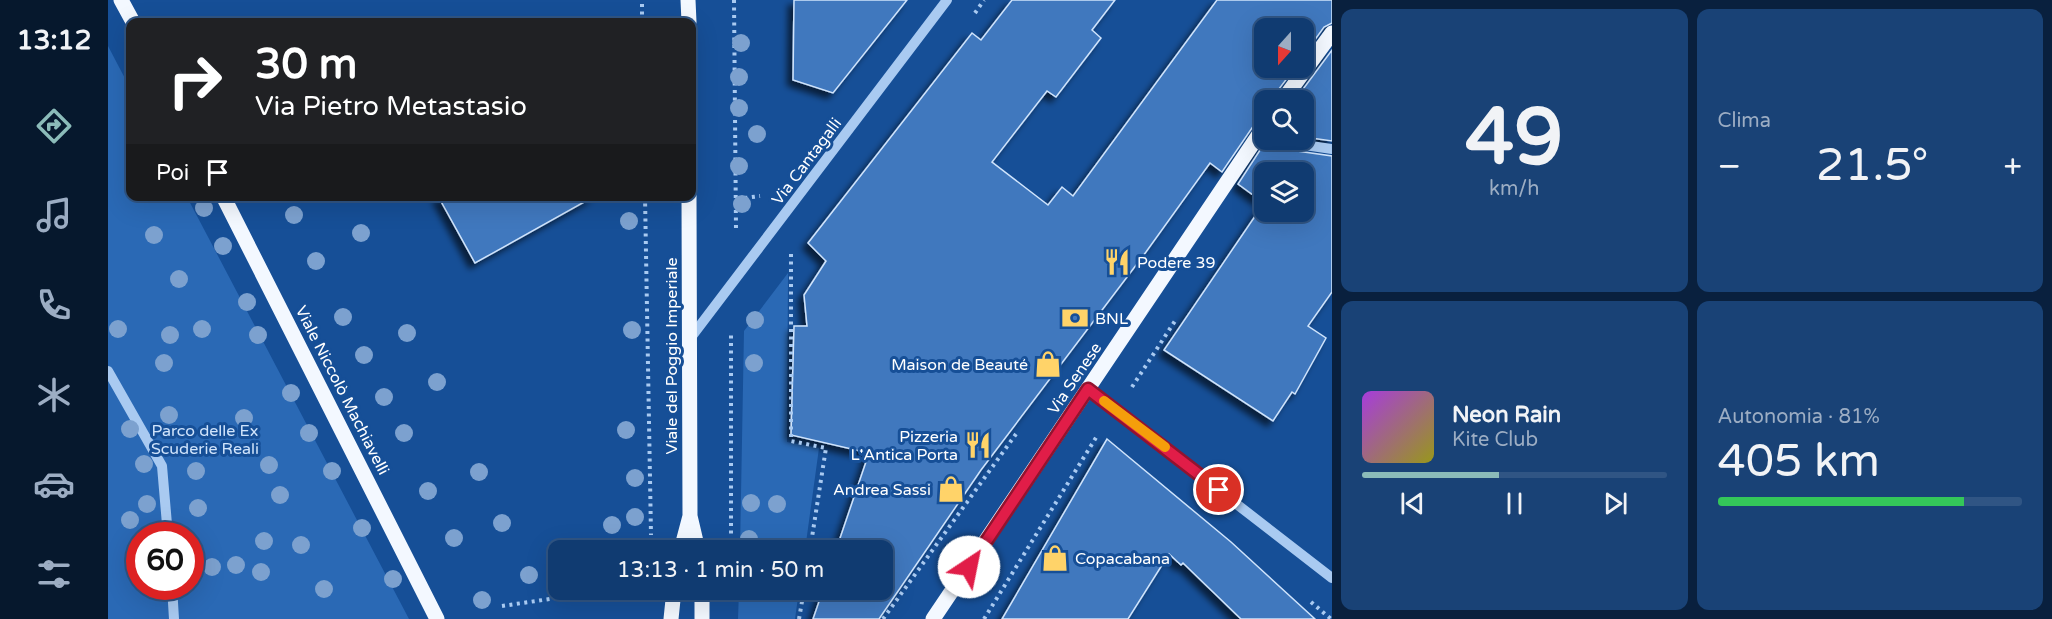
<!DOCTYPE html>
<html lang="it">
<meta charset="utf-8">
<style>
:root{--surface:#103b71;--page:#194276;--text:#f1f3f6;--muted:#9cadc3;--line:#305584;--accent:#8bbbb9}
body{margin:0;font-family:"Varela Round",sans-serif;background:var(--page);color:var(--text);height:100vh;display:flex;flex-direction:column;font-size:22px;white-space:nowrap}
*{box-sizing:border-box;margin:0}
p{font-size:20px;color:var(--muted)}
.icon{flex:none;width:33px;height:33px;fill:none;stroke:currentColor;stroke-width:2;stroke-linecap:round;stroke-linejoin:round}
.map{position:relative;flex:1;overflow:hidden}
.sheet{display:flex;flex-direction:column;gap:9px;padding:9px;background:#09203e;width:720px}
.sheet>*{flex:none}
.banner{position:absolute;left:18px;top:18px;width:570px;height:183px;border-radius:12px;box-shadow:0 6px 24px #0002,0 0 0 2px var(--line);background:#202124;color:#fff;overflow:hidden}
.needle{width:39px;rotate:201deg}
.tools{position:absolute;left:1146px;top:18px;display:grid;gap:12px}
.tools a{display:grid;place-items:center;width:60px;height:60px;border-radius:12px;background:var(--surface);box-shadow:0 6px 24px #0002,0 0 0 2px var(--line);font-size:30px}
.speed{position:absolute;left:18px;top:522px;display:flex;gap:12px;font-size:30px;font-weight:700;text-align:center}
.speed>*{display:grid;place-content:center;width:78px;height:78px;border-radius:50%;background:var(--surface);box-shadow:0 6px 24px #0002,0 0 0 2px var(--line);line-height:1}
.speed .limit{border:9px solid #d22;background:#fff;color:#111}
.pin{position:absolute;display:grid;place-items:center;width:51px;height:51px;color:#fff;margin:-26px;border:3px solid #fff;border-radius:50%;box-shadow:0 2px 6px #0007}
.me{position:absolute;width:66px;margin:-33px;rotate:34deg;stroke-linejoin:round;filter:drop-shadow(0 0 4px #0008)}
.turn{display:flex;align-items:center;gap:21px;height:126px;padding:0 30px;font-size:27px}
.turn .icon{width:78px;height:78px;stroke-width:2.5}
.turn b{display:block;font-size:42px;line-height:51px}
.then{display:flex;align-items:center;height:57px;padding:0 30px;background:#0003;gap:12px;font-size:22px}
.big{font-size:45px;font-weight:600;line-height:1.1}
.sheet .widget{flex:1;display:flex;flex-direction:column;justify-content:center;gap:9px;min-width:0;padding:0 21px;border-radius:12px;background:var(--page)}
.sheet .dial{align-items:center;gap:0}
.dial b{font-size:78px;line-height:1}
.song{display:flex;align-items:center;gap:18px}
.cover{width:72px;height:72px;border-radius:9px;background:linear-gradient(135deg,hsl(280 70% 55%),hsl(60 70% 35%))}
.played{height:6px;border-radius:3px;background:linear-gradient(90deg,var(--accent) 45%,var(--line) 45%)}
.keys{display:flex;justify-content:space-around;direction:ltr}
.heat{display:flex;justify-content:space-between;align-items:center;font-size:33px;direction:ltr}
.charge{height:9px;border-radius:4px;background:linear-gradient(90deg,#34c759 81%,var(--line) 0)}
.sheet .tiles{flex:1;display:grid;gap:9px;grid-template-columns:repeat(2,1fr)}
.trip{position:absolute;left:440px;top:540px;width:345px;height:60px;border-radius:12px;background:var(--surface);box-shadow:0 6px 24px #0002,0 0 0 2px var(--line);font-weight:600;line-height:60px;text-align:center}
main{display:flex;flex:1;min-height:0}
.tab-bar{display:flex;flex-direction:column;width:108px;justify-content:space-around;align-items:center;background:#06182d;color:var(--muted)}
.tab-bar .icon{width:42px;height:42px}
.tab-bar .active{color:var(--accent)}
.tab-bar b{font-size:27px;color:var(--text)}
.map>svg:first-child{display:block}
</style>
<main>
<nav class="tab-bar">
<b>13:12</b>
<svg class="icon active" aria-label="directions" viewBox="0 0 24 24"><path d="M12 3l9 9-9 9-9-9zM9 14v-3h6M13 9l2 2-2 2"/></svg>
<svg class="icon" aria-label="music" viewBox="0 0 24 24"><path d="M9 18V5l10-2v13"/><circle cx="6" cy="18" r="3"/><circle cx="16" cy="16" r="3"/></svg>
<svg class="icon" aria-label="phone" viewBox="0 0 24 24"><path d="M5 4h4l2 5-3 2q2 4 5 5l2-3 5 2v4C11 20 4 13 5 4z"/></svg>
<svg class="icon" aria-label="climate" viewBox="0 0 24 24"><path d="M12 3v18M4 7l16 10M4 17L20 7"/></svg>
<svg class="icon" aria-label="car" viewBox="0 0 24 24"><path d="M5 17H2v-5l4-1 3-4h7l3 4 3 1v5h-3M9 17h6M6 11h13"/><circle cx="7" cy="17" r="2"/><circle cx="17" cy="17" r="2"/></svg>
<svg class="icon" aria-label="filters" viewBox="0 0 24 24"><path d="M4 7h16M4 17h16"/><circle cx="9" cy="7" r="2"/><circle cx="15" cy="17" r="2"/></svg>
</nav>
<div class="map">
<svg width="1224" height="619" viewBox="0 0 1224 619">
<defs>
<filter id="shadow"><feDropShadow dx="-5.5" dy="5.5" stdDeviation="3" flood-color="#0009"/></filter>
</defs>
<rect width="100%" height="100%" fill="#164f97"/>
<path fill="#2a69b5" fill-rule="evenodd" d="M0,46L22,88V196L79,197L301,619H0ZM32,536H82V586H32Z
M680,273L679,442L711,448L697,550H632L636,331Z
M631,590H691L687,619H630Z"/>
<path fill="#3f78be" stroke="#d0e4fc" stroke-width="1.5" filter="url(#shadow)" d="M686,0H799L725,93L685,80Z
M904,0H1007L984,30L993,38L948,97L939,91L884,162L940,205L954,187L965,196L1109,0H1224V23L1216,27L1196,55V28H1156V68H1187L1167,94L1165,100H1156V117L1148,122L1114,172L1102,163L1038,252L873,470L771,619H705L715,590H774V550H728L761,453L683,435L686,326H699L696,295L718,261L700,243L864,33L873,40Z
M1224,50V141L1196,137V100H1187Z
M1156,144L1161,147L1224,156V292L1200,326L1218,338L1187,394L1184,392L1165,421L1056,350L1156,203V212H1196V172H1156V203L1130,184Z
M330,196H487L367,263Z
M999,439L1123,542L1207,619H1133L1075,563L1073,565L1061,554L1020,619H894Z"/>
<g fill="none" stroke-linecap="round" stroke-linejoin="round">
<path stroke="#a9caf1" stroke-width="4" stroke-dasharray="3 4.5" stroke-linecap="butt" d="M626,0L628,229
M867,13L876,0
M534,22V0
M537,196L543,535
M629,199L652,196
M683,254V441L718,448L702,550
M1024,387L1067,321
M623,541V335
M1203,602L1223,619
M394,606L503,590
M691,619L696,590
M775,619L908,434
M876,619L989,436"/>
<path stroke="#a9caf1" stroke-width="10" d="M1162,140L1224,149
M581,340L839,0
M0,371L54,466L60,536
M980,389L1224,578
M64,586L66,619"/>
<path stroke="#f3f8ff" stroke-width="15" d="M13,0L25,22
M580,0L581,22
M1175,100L1224,33
M115,196L329,619
M581,196L582,516L590,550
M573,550L582,516
M594,590V619
M563,619L566,590
M825,619L1156,127"/>
</g>
<g fill="#7ca1cf">
<circle cx="633" cy="43" r="9"/>
<circle cx="631" cy="77" r="9"/>
<circle cx="631" cy="108" r="9"/>
<circle cx="649" cy="134" r="9"/>
<circle cx="631" cy="166" r="9"/>
<circle cx="634" cy="204" r="9"/>
<circle cx="96" cy="208" r="9"/>
<circle cx="186" cy="215" r="9"/>
<circle cx="521" cy="221" r="9"/>
<circle cx="253" cy="233" r="9"/>
<circle cx="46" cy="235" r="9"/>
<circle cx="115" cy="246" r="9"/>
<circle cx="208" cy="261" r="9"/>
<circle cx="71" cy="279" r="9"/>
<circle cx="139" cy="302" r="9"/>
<circle cx="235" cy="317" r="9"/>
<circle cx="647" cy="320" r="9"/>
<circle cx="10" cy="329" r="9"/>
<circle cx="94" cy="329" r="9"/>
<circle cx="524" cy="330" r="9"/>
<circle cx="299" cy="333" r="9"/>
<circle cx="62" cy="335" r="9"/>
<circle cx="150" cy="335" r="9"/>
<circle cx="256" cy="355" r="9"/>
<circle cx="56" cy="363" r="9"/>
<circle cx="646" cy="363" r="9"/>
<circle cx="329" cy="382" r="9"/>
<circle cx="183" cy="393" r="9"/>
<circle cx="276" cy="397" r="9"/>
<circle cx="61" cy="415" r="9"/>
<circle cx="136" cy="418" r="9"/>
<circle cx="22" cy="429" r="9"/>
<circle cx="518" cy="430" r="9"/>
<circle cx="201" cy="433" r="9"/>
<circle cx="296" cy="433" r="9"/>
<circle cx="36" cy="464" r="9"/>
<circle cx="161" cy="465" r="9"/>
<circle cx="88" cy="471" r="9"/>
<circle cx="224" cy="471" r="9"/>
<circle cx="371" cy="472" r="9"/>
<circle cx="527" cy="478" r="9"/>
<circle cx="320" cy="491" r="9"/>
<circle cx="172" cy="495" r="9"/>
<circle cx="643" cy="503" r="9"/>
<circle cx="39" cy="504" r="9"/>
<circle cx="669" cy="504" r="9"/>
<circle cx="90" cy="508" r="9"/>
<circle cx="527" cy="517" r="9"/>
<circle cx="22" cy="520" r="9"/>
<circle cx="394" cy="523" r="9"/>
<circle cx="504" cy="525" r="9"/>
<circle cx="254" cy="528" r="9"/>
<circle cx="346" cy="538" r="9"/>
<circle cx="641" cy="539" r="9"/>
<circle cx="156" cy="541" r="9"/>
<circle cx="193" cy="545" r="9"/>
<circle cx="128" cy="565" r="9"/>
<circle cx="104" cy="567" r="9"/>
<circle cx="153" cy="572" r="9"/>
<circle cx="421" cy="575" r="9"/>
<circle cx="285" cy="579" r="9"/>
<circle cx="216" cy="589" r="9"/>
<circle cx="374" cy="600" r="9"/>
</g>
<g fill="none" stroke-linecap="round" stroke-linejoin="round">
<defs>
<path id="route" d="M861,567L980,389L1111,490"/>
</defs>
<use href="#route" stroke="#92132f" stroke-width="15"/>
<use href="#route" stroke="#e11d48" stroke-width="10"/>
<path stroke="#f59e0b" stroke-width="10" d="M996,401L1057,447"/>
</g>
<defs>
<symbol id="restaurant-bare" viewBox="-9 -9 18 18"><path d="M-5-6h1v4h1v-4h1v4h1v-4h1v5L-1.5 .5V6h-2V.5L-5-1ZM5-6V6H3V1.5H1.5Q1.5-4 5-6Z" fill="#ffd369" stroke="#164f97" stroke-width="2.5" paint-order="stroke"/></symbol>
<symbol id="bank-bare" viewBox="-9 -9 18 18"><path d="M-6-4H6V4H-6ZM0-2.3a2.3 2.3 0 1 0 0 4.6a2.3 2.3 0 1 0 0-4.6Z" fill="#ffd369" stroke="#164f97" stroke-width="2.5" paint-order="stroke"/></symbol>
<symbol id="shop-bare" viewBox="-9 -9 18 18"><path d="M-5-2.5h2.3a2.7 3.5 0 0 1 5.4 0H5L5.5 6h-11ZM-1.5-2.5h3a1.5 2.3 0 0 0-3 0Z" fill="#ffd369" stroke="#164f97" stroke-width="2.5" paint-order="stroke"/></symbol>
</defs>
<g fill-rule="evenodd">
<use href="#restaurant-bare" x="990" y="243" width="38" height="38"/>
<use href="#bank-bare" x="948" y="299" width="38" height="38"/>
<use href="#shop-bare" x="921" y="345" width="38" height="38"/>
<use href="#restaurant-bare" x="851" y="426" width="38" height="38"/>
<use href="#shop-bare" x="824" y="470" width="38" height="38"/>
<use href="#shop-bare" x="928" y="539" width="38" height="38"/>
</g>
<g text-anchor="middle" stroke-width="6" stroke-linejoin="round" paint-order="stroke">
<g font-size="16" fill="#fff" stroke="#164f97">
<text transform="translate(698 161) rotate(-53)" y="6">Via Cantagalli</text>
<text transform="translate(563 356) rotate(-90)" y="6">Viale del Poggio Imperiale</text>
<text transform="translate(966 378) rotate(-56)" y="6">Via Senese</text>
<text transform="translate(235 390) rotate(63)" y="6">Viale Niccolò Machiavelli</text>
</g>
<g font-size="16" fill="#fff" stroke="#164f97" text-anchor="start">
<text x="1029" y="268">Podere 39</text>
<text x="987" y="324">BNL</text>
<text x="920" y="370" text-anchor="end">Maison de Beauté</text>
<text x="850" y="442" text-anchor="end">Pizzeria<tspan x="850" dy="18">L'Antica Porta</tspan></text>
<text x="823" y="495" text-anchor="end">Andrea Sassi</text>
<text x="967" y="564">Copacabana</text>
</g>
<g font-size="16" fill="#d0e4fc" stroke="#164f97">
<text x="97" y="436">Parco delle Ex<tspan x="97" dy="18">Scuderie Reali</tspan></text>
</g>
</g>
</svg>
<div class="tools">
<a><svg class="needle" viewBox="-14 -14 28 28"><path d="M0-13l5 13h-10z" fill="#e53935"/><path d="M0 13l5-13h-10z" fill="#9cadc3"/></svg></a>
<a><svg class="icon" aria-label="search" viewBox="0 0 24 24"><circle cx="10" cy="10" r="6"/><path d="M15 15l6 6"/></svg></a>
<a><svg class="icon" aria-label="layers" viewBox="0 0 24 24"><path d="M12 4l9 5-9 5-9-5zM3 14l9 5 9-5"/></svg></a>
</div>
<div class="speed"><div class="limit">60</div></div>
<div class="pin" style="left:1111px;top:490px;background:#d93025"><svg class="icon" aria-label="arrive" viewBox="0 0 24 24"><path d="M6 21V4h12l-3 4 3 4H6"/></svg></div>
<svg class="me" style="left:861px;top:567px" viewBox="-20 -20 40 40"><circle r="19" fill="#fff"/><path d="M0-13L10 11 0 6-10 11z" fill="#e11d48"/></svg>
<div class="trip">13:13 · 1 min · 50 m</div>
<div class="banner">
<div class="turn"><svg class="icon" aria-label="right" viewBox="0 0 24 24"><path d="M7 20v-9h11M14 6l5 5-5 5"/></svg><div><b>30 m</b>Via Pietro Metastasio</div></div>
<div class="then">Poi<svg class="icon" aria-label="arrive" viewBox="0 0 24 24"><path d="M6 21V4h12l-3 4 3 4H6"/></svg></div>
</div>
</div>
<section class="sheet">
<div class="tiles">
<div class="widget dial"><b>49</b><p>km/h</p></div>
<div class="widget"><p>Clima</p>
<div class="heat"><a>−</a><b class="big">21.5°</b><a>+</a></div>
</div>
<div class="widget">
<div class="song"><i class="cover"></i><div><b>Neon Rain</b><p>Kite Club</p></div></div>
<div class="played"></div>
<div class="keys"><svg class="icon" aria-label="previous" viewBox="0 0 24 24"><path d="M18 5L8 12l10 7zM5 5v14"/></svg><svg class="icon" aria-label="pause" viewBox="0 0 24 24"><path d="M8 5v14M16 5v14"/></svg><svg class="icon" aria-label="next" viewBox="0 0 24 24"><path d="M6 5l10 7-10 7zM19 5v14"/></svg></div>
</div>
<div class="widget"><p>Autonomia · 81%</p><b class="big">405 km</b><div class="charge"></div></div>
</div>
</section>
</main>
